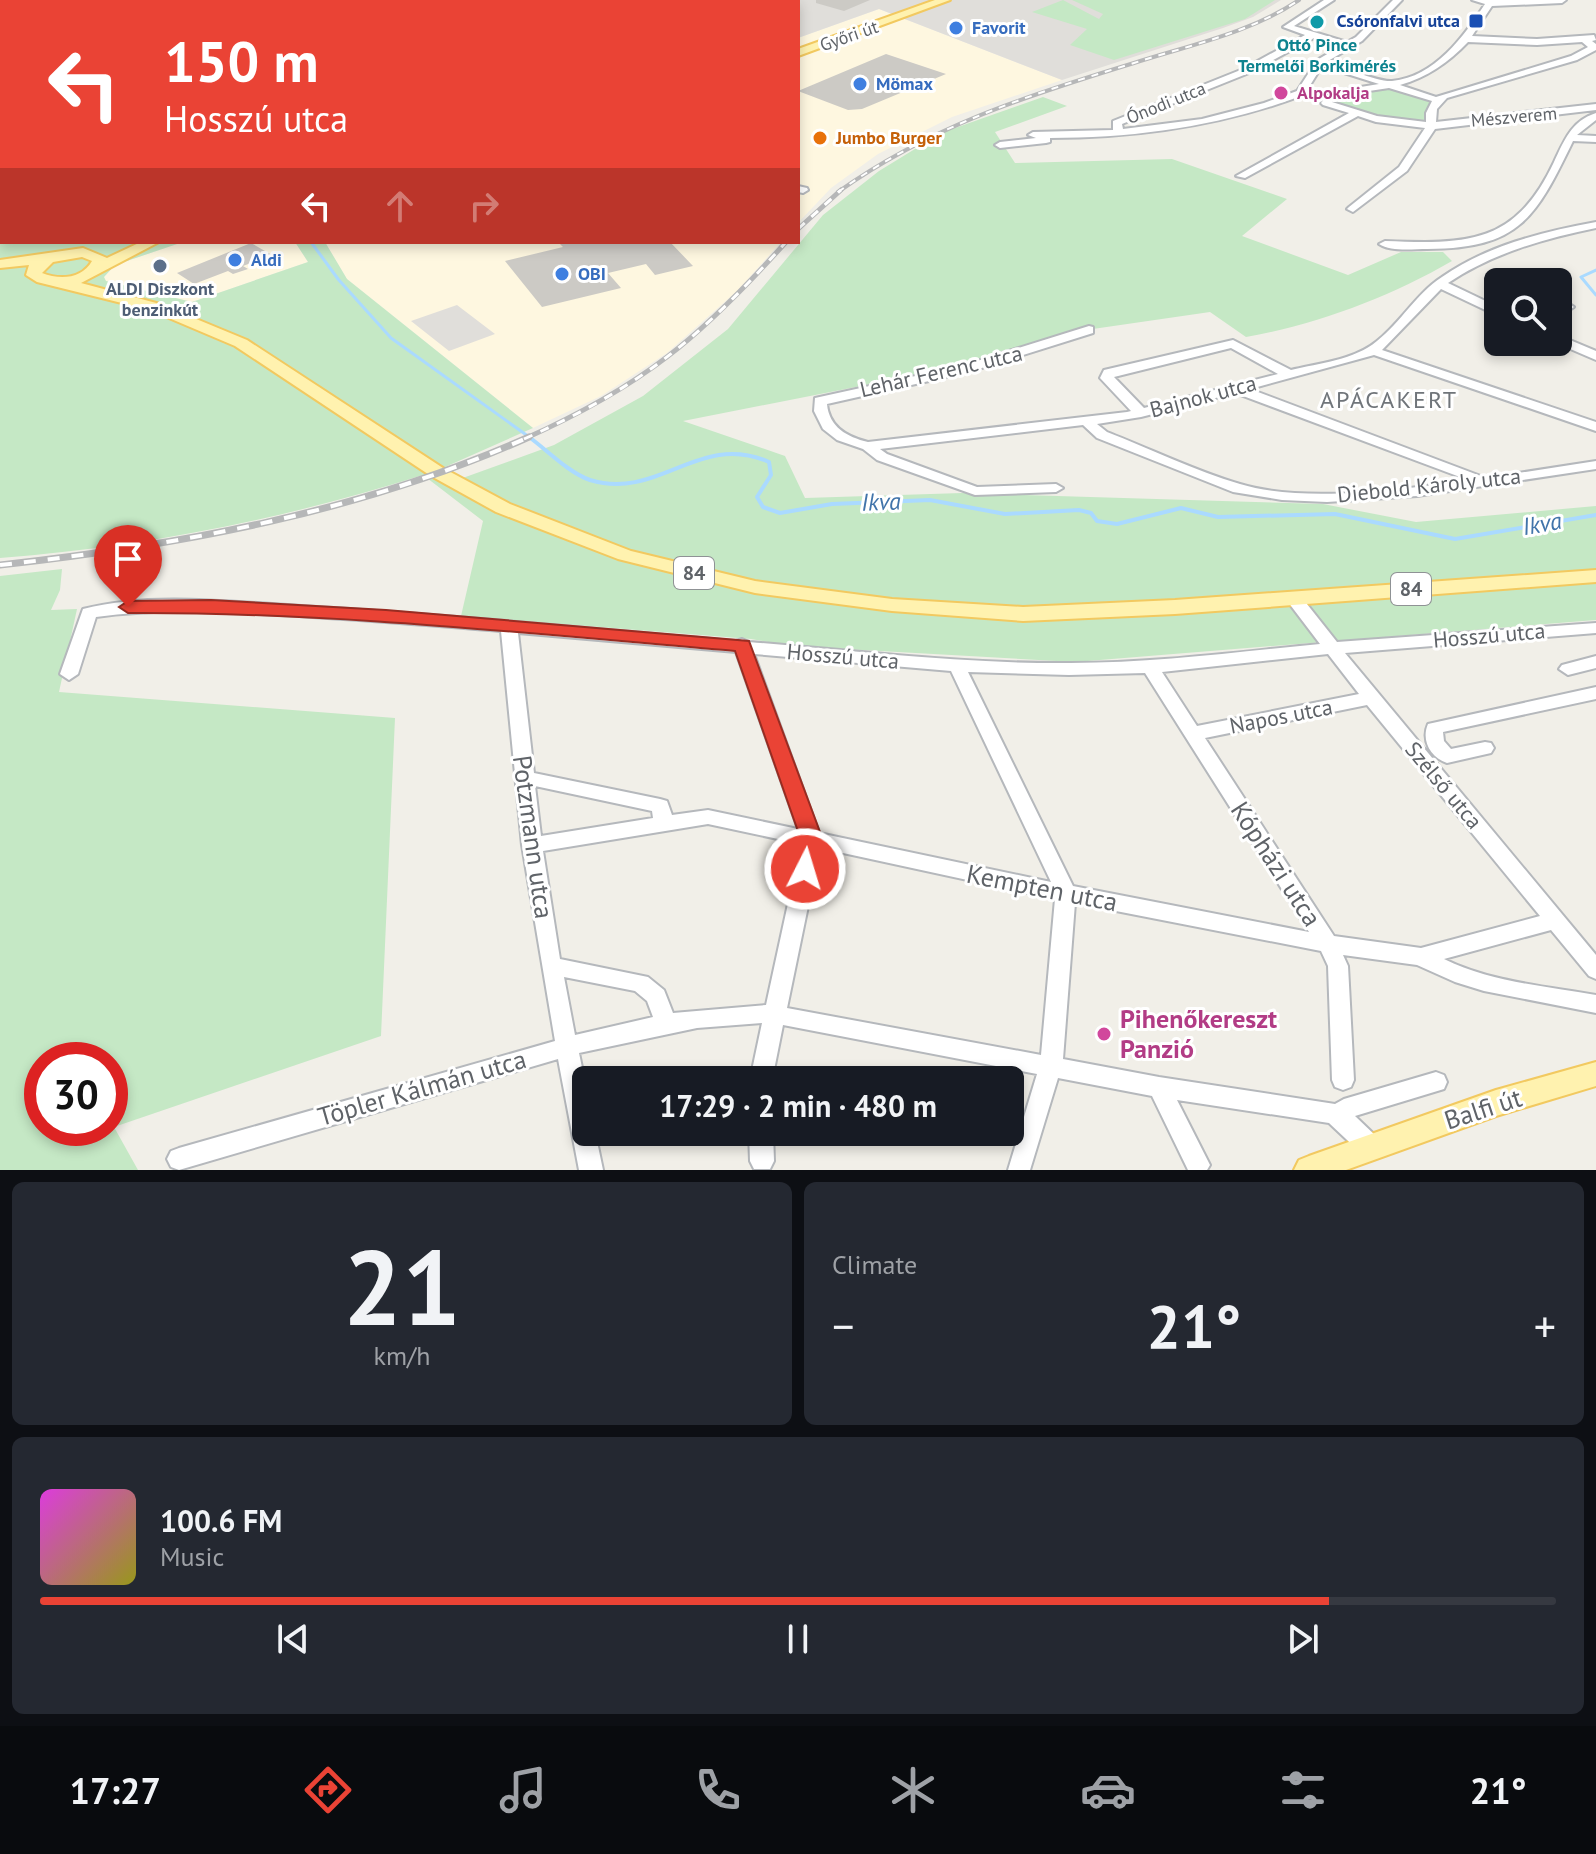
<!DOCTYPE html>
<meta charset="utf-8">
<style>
:root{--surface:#171b24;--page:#242831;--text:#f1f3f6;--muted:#9ea1a6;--line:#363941;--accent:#ea4335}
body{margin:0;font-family:"PT Sans",sans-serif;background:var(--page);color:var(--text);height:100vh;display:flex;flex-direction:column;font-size:30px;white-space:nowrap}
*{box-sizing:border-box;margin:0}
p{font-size:26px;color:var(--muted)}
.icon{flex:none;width:44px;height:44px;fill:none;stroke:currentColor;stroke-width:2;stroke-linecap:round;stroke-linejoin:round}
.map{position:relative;height:1170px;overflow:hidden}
.side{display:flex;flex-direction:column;gap:12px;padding:12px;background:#0d0f14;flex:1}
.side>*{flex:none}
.hud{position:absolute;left:0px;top:0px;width:800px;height:244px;box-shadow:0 4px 12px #0003;background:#ea4335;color:#fff;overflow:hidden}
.controls{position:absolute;left:1484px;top:268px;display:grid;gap:16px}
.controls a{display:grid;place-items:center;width:88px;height:88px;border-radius:12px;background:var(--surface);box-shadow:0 4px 12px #0003;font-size:40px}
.speed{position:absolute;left:24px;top:1042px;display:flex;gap:16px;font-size:40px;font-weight:700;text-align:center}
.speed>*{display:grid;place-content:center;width:104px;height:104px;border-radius:50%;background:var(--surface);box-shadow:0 4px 12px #0003;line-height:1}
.speed .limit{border:12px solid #d22;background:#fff;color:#111}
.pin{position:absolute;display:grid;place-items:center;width:68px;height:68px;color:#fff;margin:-82px -34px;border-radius:50% 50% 50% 0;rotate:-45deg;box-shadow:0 0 8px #0007}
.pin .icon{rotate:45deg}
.me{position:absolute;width:88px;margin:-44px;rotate:5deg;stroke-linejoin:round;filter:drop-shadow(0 0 6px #0008)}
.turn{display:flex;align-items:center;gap:28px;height:168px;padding:0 32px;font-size:36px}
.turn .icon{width:104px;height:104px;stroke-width:2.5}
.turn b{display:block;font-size:56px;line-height:68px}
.lanes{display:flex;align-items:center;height:76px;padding:0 32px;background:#0003;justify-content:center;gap:40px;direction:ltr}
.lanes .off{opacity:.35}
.big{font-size:60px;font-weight:800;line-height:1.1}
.side .widget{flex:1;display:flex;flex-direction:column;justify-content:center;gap:12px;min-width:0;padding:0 28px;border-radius:12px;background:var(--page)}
.side .dial{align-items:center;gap:0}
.dial b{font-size:104px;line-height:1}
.song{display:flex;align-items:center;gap:24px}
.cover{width:96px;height:96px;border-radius:12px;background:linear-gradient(135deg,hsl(300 70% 55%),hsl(60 70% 35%))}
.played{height:8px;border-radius:4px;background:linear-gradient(90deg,var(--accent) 85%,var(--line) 85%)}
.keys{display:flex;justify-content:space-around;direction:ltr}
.heat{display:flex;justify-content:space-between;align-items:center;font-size:44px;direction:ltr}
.side .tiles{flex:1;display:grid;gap:12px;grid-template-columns:1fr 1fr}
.widget:last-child{grid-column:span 2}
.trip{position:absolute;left:572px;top:1066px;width:452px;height:80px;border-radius:12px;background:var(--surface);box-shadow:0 4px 12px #0003;font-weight:800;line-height:80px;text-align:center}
.dock{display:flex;height:128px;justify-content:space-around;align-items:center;background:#090b0e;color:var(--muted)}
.dock .icon{width:56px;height:56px}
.dock .selected{color:var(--accent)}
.dock b{font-size:36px;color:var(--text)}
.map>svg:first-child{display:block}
</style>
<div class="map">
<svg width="1596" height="1170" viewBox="0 0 1596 1170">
<rect width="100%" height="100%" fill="#f1efe8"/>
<path fill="#fef7e0" d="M879,9L1062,80L952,117L878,154L831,188L798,223V38Z
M183,242H295L308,262L192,302L105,281L104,277L115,265Z
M325,242H781L737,291L667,353L601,396L533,428L347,279Z"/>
<path fill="#e0deda" d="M603,0H1281L1253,17L1223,28L1062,80L879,9L798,38V2Z
M457,305L495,334L449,351L411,321Z"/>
<path fill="#c5e8c5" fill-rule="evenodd" d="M493,0L2,2L0,156V1Z
M1063,0L1099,19L1103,14L1072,0H1275L1245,19L1114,60L1070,45L1087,29L1032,12Z
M1393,88L1431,101L1423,123L1374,116L1336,104L1333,99L1338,95Z
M1043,97L1067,106L995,132L1015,163L1172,159L1287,199L1242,236L1348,275L1401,252H1443L1452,261C1388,298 1318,324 1246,337L1210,312L1079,331L962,366L683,421L785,456L805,498L962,493L1323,504L1416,522L1596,506V620L1075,662L791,646L751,639L461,616L483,521L423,475C285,519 144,547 0,558V220L2,242H183L115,265L104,277L106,281L192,302L308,262L295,242H325L347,279L533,428L445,467L460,479L554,445L643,396L728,329L823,215L879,171L941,133Z
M62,569L60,590L51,610L77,609L59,692L395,718L381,1036L114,1127L138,1170H0V576ZM42,1060H110V1128H42Z"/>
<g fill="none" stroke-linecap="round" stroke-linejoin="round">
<path stroke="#aadaff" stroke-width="2" d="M398,2L418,0"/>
<path stroke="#aadaff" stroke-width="3" d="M311,242L338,279L391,338L532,439
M1596,270L1581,277L1596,295"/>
<path stroke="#aadaff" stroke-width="4" d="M529,437C547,450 569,473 590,480C659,501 699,431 769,462L771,475L757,497L763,507L780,513L832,504L930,500L1005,514L1079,510L1091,513L1097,521L1117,524L1181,508L1218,517L1335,514L1455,539L1596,515"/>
</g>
<path fill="#cccac5" d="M816,0H870L844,11L816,3Z
M886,54L946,74L862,109L848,110L798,91Z
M571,242H670L693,266L655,275L646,264L608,273L621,288L542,307L505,261L563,247L560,244Z
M251,243L272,255L243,266L248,269L233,274L228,271L194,284L177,273Z"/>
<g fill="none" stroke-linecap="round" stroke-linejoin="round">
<defs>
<path id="minor" d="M394,0H402L403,2H395Z
M1324,0H1334L1294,26L1347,42L1356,37L1393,0H1402L1362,41L1328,61C1343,67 1377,82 1392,81C1435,77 1464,36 1485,4L1472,0H1566L1562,3L1492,6L1472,36L1537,39L1594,35L1596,40L1592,41L1596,44V50L1577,60L1447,98L1437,109L1436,122L1596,104V110L1435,129L1407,171L1353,212L1347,209L1349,207L1399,167L1425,128L1376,122L1358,116L1245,178L1236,176L1349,113L1323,105L1321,103L1330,92L1379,84L1322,66L1304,95C1221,126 1138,138 1050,138V142L1046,143L1000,148L995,145L1000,142L1036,138L1028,135L1033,132L1113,130V121L1243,69L1305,35L1283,27ZM1314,38L1341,46L1317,60L1297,91L1264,103L1202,119L1123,129L1122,124L1249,73ZM1468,42L1537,45L1582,42L1588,47L1571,56L1436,97L1400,85C1428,77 1449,62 1468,42ZM1389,88L1432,101L1426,113V122L1377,116L1332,102L1336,96Z
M1596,113V120L1577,135L1596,136V142L1573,141C1536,217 1520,249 1427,249C1413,249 1391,252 1379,244L1385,241C1467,244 1515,245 1554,162C1564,141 1571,121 1596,113Z
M798,186L807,188L808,190L803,193L798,192Z
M1596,222V228C1543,239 1493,253 1448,283L1498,307V316L1441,289L1382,350L1596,422V431L1374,355L1250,389L1486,478L1596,461V469L1417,496L1327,502L1282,500L1233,492L1097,438L1083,425L880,449L887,454L977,487L1056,484L1063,488L1056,492L975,495L877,460L863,449L837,440L823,429L814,411L815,398L961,366L1089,326L1093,327V333L969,372L827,404C829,427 847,437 868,442L1127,412L1131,411L1100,378L1104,370L1233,340L1291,370C1320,363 1354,360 1377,341C1401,322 1416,294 1442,277C1488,245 1542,232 1596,222ZM1231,348L1278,374L1144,408L1114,377ZM1235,393L1468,480C1403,490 1302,503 1240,484C1195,471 1151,449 1107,432L1097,424L1141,417Z
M1568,303L1574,307L1558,317V308Z
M1558,335L1596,351V360L1554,342H1558Z
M1293,593L1299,594L1337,642L1596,623V633L1345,653L1596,955V979L1589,976L1551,930L1444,959C1491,982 1545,986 1596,995V1013L1484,991L1455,982L1417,965L1343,955L1348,966L1354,1080L1351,1087L1343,1090L1335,1087L1332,1080L1328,966L1321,951L1075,903L1063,1059L1159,1077L1335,1104L1344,1099L1436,1072L1444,1075L1447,1082L1444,1089L1355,1116L1379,1139L1383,1147L1379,1155L1371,1158L1363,1155L1329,1123L1177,1100L1210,1165L1207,1170H1188L1152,1096L1058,1078L1030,1170H1008L1037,1074L783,1025L772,1080H750L762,1023L697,1028L579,1053L586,1087V1132H595L603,1170H579L558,1059L179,1170L171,1167L167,1159L171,1151L179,1148L555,1041L522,845L501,631C427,625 354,619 280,615C219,612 157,608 96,617L78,674L69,680L60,674L83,609C148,592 234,602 301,606C446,614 591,629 736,641L742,639L749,642C856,651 963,664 1071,663C1154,663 1237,652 1320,644L1285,598ZM518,633L736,652L798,829L708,810L672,815L667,801L660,799L534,773ZM754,654L951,671L1051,882L819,833ZM1328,654L1359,694L1197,726L1162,672ZM968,672L1069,675L1145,673L1309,932L1073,886ZM1367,705L1540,916L1421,948L1334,936L1205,738ZM535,786L652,811L653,818L541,836ZM708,824L801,844L766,1005L673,1013L664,990L648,977L560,959L543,851ZM820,848L1055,899L1041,1055L787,1008ZM564,977L635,991L647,1001L653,1017L575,1035Z
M1596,656V668L1568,675L1559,669L1562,665Z
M1596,687V699L1443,732L1444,741L1451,749L1485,742L1491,743L1494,748L1491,753L1447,763C1430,757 1421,740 1428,724Z
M749,1132H773L774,1161L770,1169H754L750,1161Z"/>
<path id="major" d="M935,0H950L798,56V49Z
M141,242H159L81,283L160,304L247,340L443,468L510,504L631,551L755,581L892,599L1023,607L1175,600L1596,570V582L1175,614L1023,621L892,611L755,593L618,559L496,512L431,476L235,346L150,310L37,282L26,275L29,265L0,268V260L83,248L107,258ZM82,257L92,261C82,279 60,280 42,273L53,262Z
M1596,1062V1086L1496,1116L1346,1170H1294L1299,1160L1309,1156L1496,1090Z"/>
</defs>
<use href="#minor" stroke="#b5b8bc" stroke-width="4"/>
<use href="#major" stroke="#f2c960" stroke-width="4"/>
<use href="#minor" fill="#fff" fill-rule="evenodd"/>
<use href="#major" fill="#fff2af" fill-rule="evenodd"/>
<defs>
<path id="rail-far2" d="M838,192C931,126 1026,96 1134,63C1190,45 1250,33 1299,0"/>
<path id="rail-far1" d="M798,229L841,190
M524,439C643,386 700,338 786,242"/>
<path id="rail" d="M0,565C181,545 361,512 529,437"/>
</defs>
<use href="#rail-far2" stroke="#b6b7b8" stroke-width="4"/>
<use href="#rail-far1" stroke="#b6b7b8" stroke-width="5"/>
<use href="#rail" stroke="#b6b7b8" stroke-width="7"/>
<use href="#rail-far2" stroke="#fff" stroke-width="2" stroke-dasharray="7" stroke-linecap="butt"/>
<use href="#rail-far1" stroke="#fff" stroke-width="3" stroke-dasharray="9" stroke-linecap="butt"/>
<use href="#rail" stroke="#fff" stroke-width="4" stroke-dasharray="12" stroke-linecap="butt"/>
</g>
<path fill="#ea4335" stroke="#982c22" stroke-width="2" d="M211,600L386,610L749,641L823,840L813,875H797L794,869L801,840L735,651C533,634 331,612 128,613L119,607L128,601Z"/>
<rect fill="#1a4fb4" stroke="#fff" stroke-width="3" x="1468" y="13" width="16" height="16" rx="4"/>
<circle fill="#0f9aa8" stroke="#fff" stroke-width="3" cx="1317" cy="22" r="8"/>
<g fill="#3f7fe0" stroke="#fff" stroke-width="3">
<circle cx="956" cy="28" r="8"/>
<circle cx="860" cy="84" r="8"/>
<circle cx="235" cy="260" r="8"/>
<circle cx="562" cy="274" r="8"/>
</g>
<g fill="#d1479c" stroke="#fff" stroke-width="3">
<circle cx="1281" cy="93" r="8"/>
<circle cx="1104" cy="1034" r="8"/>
</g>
<circle fill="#e8710a" stroke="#fff" stroke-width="3" cx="820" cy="138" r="8"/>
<circle fill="#5c6f8a" stroke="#fff" stroke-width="3" cx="160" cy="266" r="8"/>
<g text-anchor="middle" stroke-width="6" stroke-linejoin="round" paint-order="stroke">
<g font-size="18" font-weight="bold" fill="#164399" stroke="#fff" text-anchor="end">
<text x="1460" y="27">Csóronfalvi utca</text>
</g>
<g font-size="18" font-weight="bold" fill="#366cbe" stroke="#fff" text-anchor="start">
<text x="972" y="34">Favorit</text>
<text x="876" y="90">Mömax</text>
<text x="251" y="266">Aldi</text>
<text x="578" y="280">OBI</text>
</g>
<g font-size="18" fill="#5f6368" stroke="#fff">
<text transform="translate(849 36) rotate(-19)" y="6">Győri út</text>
<text transform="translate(1166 103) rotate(-22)" y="6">Ónodi utca</text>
<text transform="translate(1514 117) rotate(-5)" y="6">Mészverem</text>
</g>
<g font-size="18" font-weight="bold" fill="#0d838f" stroke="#fff">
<text x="1317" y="51">Ottó Pince<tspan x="1317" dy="21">Termelői Borkimérés</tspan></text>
</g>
<g font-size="18" font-weight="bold" fill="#b23c85" stroke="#fff" text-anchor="start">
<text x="1297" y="99">Alpokalja</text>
</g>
<g font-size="18" font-weight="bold" fill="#c56008" stroke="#fff" text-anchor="start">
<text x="836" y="144">Jumbo Burger</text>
</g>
<g font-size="18" font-weight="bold" fill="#4e5e75" stroke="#fff">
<text x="160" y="295">ALDI Diszkont<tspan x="160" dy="21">benzinkút</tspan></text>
</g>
<g fill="#fff" stroke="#8f9295" stroke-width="2">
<rect x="674" y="557" width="40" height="32" rx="6"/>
<rect x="1391" y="573" width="40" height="32" rx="6"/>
</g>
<g font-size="20" font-weight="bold" fill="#5f6368">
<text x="694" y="580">84</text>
<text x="1411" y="596">84</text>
</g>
<g font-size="22" fill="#5f6368" stroke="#fff">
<text transform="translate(941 371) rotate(-13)" y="8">Lehár Ferenc utca</text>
<text transform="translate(1203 396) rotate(-15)" y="8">Bajnok utca</text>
<text transform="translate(1429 485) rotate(-6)" y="8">Diebold Károly utca</text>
<text transform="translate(1489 635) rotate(-5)" y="8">Hosszú utca</text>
<text transform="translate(843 656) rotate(5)" y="8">Hosszú utca</text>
<text transform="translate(1281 716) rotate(-11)" y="8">Napos utca</text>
<text transform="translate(1444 785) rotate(50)" y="8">Szélső utca</text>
</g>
<g font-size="24" letter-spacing="2" fill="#70757a" stroke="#fff">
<text x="1389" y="408">APÁCAKERT</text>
</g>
<g font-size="24" font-style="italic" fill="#4174aa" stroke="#fff">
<text transform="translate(881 502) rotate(-2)" y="8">Ikva</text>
<text transform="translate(1542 524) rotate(-10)" y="8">Ikva</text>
</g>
<g font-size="26" fill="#5f6368" stroke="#fff">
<text transform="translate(533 837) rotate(82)" y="9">Potzmann utca</text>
<text transform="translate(1276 864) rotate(57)" y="9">Kópházi utca</text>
<text transform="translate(1042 888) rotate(11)" y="9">Kempten utca</text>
<text transform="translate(422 1088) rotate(-16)" y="9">Töpler Kálmán utca</text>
<text transform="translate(1483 1109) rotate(-18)" y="9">Balfi út</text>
</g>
<g font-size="26" font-weight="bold" fill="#b23c85" stroke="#fff" text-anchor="start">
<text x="1120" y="1028">Pihenőkereszt<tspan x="1120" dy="30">Panzió</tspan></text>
</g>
</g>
</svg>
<div class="controls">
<a><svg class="icon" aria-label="search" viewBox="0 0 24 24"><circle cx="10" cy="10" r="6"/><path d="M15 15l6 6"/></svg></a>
</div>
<div class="speed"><div class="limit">30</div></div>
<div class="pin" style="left:128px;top:607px;background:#d93025"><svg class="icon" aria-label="arrive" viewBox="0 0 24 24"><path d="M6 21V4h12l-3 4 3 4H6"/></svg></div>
<svg class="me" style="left:805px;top:869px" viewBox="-20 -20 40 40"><circle r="17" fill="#ea4335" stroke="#fff" stroke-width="3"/><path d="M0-11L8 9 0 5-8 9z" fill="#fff"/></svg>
<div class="trip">17:29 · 2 min · 480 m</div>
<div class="hud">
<div class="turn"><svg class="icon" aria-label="left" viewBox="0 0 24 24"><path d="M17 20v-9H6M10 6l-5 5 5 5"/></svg><div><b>150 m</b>Hosszú utca</div></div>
<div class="lanes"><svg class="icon" aria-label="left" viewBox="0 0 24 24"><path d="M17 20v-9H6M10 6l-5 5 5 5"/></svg><svg class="icon off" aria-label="ahead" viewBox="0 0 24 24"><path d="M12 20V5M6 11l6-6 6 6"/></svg><svg class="icon off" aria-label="right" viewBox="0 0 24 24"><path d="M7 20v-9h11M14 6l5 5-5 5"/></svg></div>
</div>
</div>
<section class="side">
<div class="tiles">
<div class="widget dial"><b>21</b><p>km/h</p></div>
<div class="widget"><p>Climate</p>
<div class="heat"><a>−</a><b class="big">21°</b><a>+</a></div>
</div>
<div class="widget">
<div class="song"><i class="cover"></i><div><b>100.6 FM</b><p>Music</p></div></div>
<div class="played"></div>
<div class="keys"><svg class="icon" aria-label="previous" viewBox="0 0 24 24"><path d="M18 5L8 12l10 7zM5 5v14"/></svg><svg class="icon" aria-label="pause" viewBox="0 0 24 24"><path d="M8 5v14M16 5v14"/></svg><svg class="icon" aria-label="next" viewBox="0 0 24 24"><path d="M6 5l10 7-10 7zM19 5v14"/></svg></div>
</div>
</div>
</section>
<nav class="dock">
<b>17:27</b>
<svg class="icon selected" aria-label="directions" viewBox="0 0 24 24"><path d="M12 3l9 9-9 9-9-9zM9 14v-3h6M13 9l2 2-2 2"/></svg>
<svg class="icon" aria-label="music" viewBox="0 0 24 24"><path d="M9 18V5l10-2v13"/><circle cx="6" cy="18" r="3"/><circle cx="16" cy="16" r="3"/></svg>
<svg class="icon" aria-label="phone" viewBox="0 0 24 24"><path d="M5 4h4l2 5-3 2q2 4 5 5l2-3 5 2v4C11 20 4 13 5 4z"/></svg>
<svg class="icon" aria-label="climate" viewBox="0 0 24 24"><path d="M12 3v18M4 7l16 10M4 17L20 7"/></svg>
<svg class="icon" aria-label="car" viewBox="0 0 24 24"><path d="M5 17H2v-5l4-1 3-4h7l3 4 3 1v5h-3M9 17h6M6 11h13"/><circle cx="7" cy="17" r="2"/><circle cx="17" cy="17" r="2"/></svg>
<svg class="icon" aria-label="filters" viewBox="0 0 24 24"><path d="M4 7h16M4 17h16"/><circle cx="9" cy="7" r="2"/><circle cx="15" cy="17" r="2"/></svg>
<b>21°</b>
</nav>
